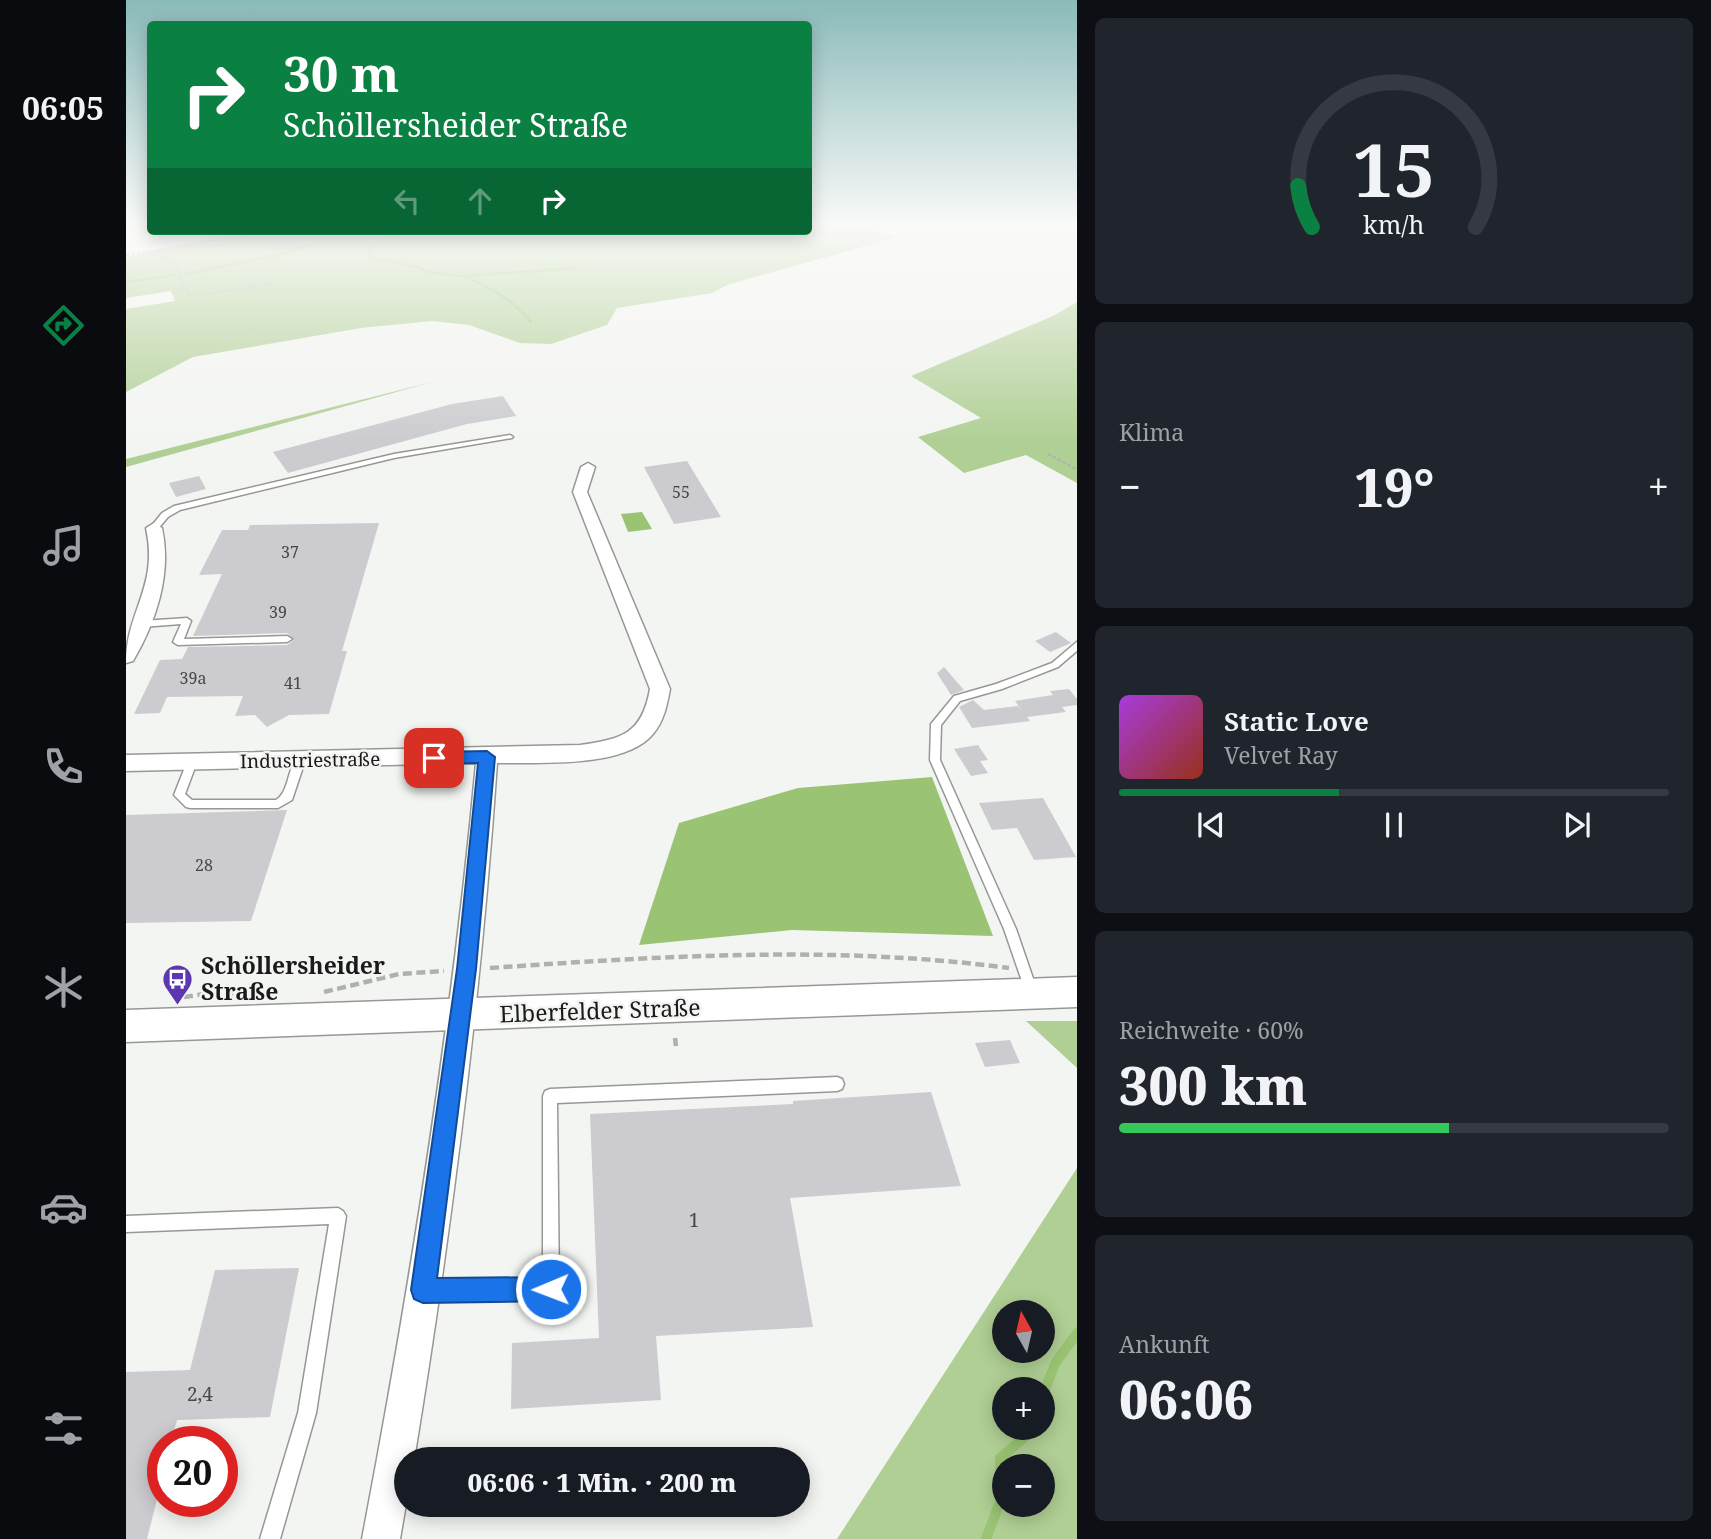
<!DOCTYPE html>
<html lang="de">
<meta charset="utf-8">
<style>
:root{--surface:#171b24;--page:#20242c;--text:#f1f3f6;--muted:#9ea1a6;--line:#363941;--accent:#0b8043}
body{margin:0;font-family:"Noto Serif",serif;background:var(--page);color:var(--text);height:100vh;display:flex;flex-direction:column;font-size:26px;white-space:nowrap}
*{box-sizing:border-box;margin:0}
p{font-size:23px;color:var(--muted)}
.icon{flex:none;width:38px;height:38px;fill:none;stroke:currentColor;stroke-width:2;stroke-linecap:round;stroke-linejoin:round}
.map{position:relative;flex:1;overflow:hidden}
.side{display:flex;flex-direction:column;gap:18px;padding:18px;background:#0d0f14;width:634px}
.side>*{flex:none}
.guide{position:absolute;left:21px;top:21px;width:665px;height:214px;border-radius:7px;box-shadow:0 4px 18px #0003;background:#0b8043;color:#fff;overflow:hidden}
.needle{width:46px;rotate:352deg}
.controls{position:absolute;left:866px;top:1300px;display:grid;gap:14px}
.controls a{display:grid;place-items:center;width:63px;height:63px;border-radius:50%;background:var(--surface);box-shadow:0 4px 18px #0003;font-size:35px}
.speed{position:absolute;left:21px;top:1426px;display:flex;gap:14px;font-size:35px;font-weight:700;text-align:center}
.speed>*{display:grid;place-content:center;width:91px;height:91px;border-radius:50%;background:var(--surface);box-shadow:0 4px 18px #0003;line-height:1}
.speed .limit{border:10px solid #d22;background:#fff;color:#111}
.pin{position:absolute;display:grid;place-items:center;width:60px;height:60px;color:#fff;margin:-30px;border-radius:14px;box-shadow:0 4px 10px #0006}
.me{position:absolute;width:77px;margin:-38px;rotate:269deg;stroke-linejoin:round;filter:drop-shadow(0 0 5px #0008)}
.turn{display:flex;align-items:center;gap:24px;height:147px;padding:0 21px;font-size:32px}
.turn .icon{width:91px;height:91px;stroke-width:2.5}
.turn b{display:block;font-size:49px;line-height:60px}
.lanes{display:flex;align-items:center;height:66px;padding:0 21px;background:#0003;justify-content:center;gap:35px;direction:ltr}
.lanes .off{opacity:.35}
.big{font-size:52px;font-weight:800;line-height:1.1}
.side .tile{flex:1;display:flex;flex-direction:column;justify-content:center;gap:10px;min-width:0;padding:0 24px;border-radius:10px;background:var(--page)}
.side .dial{align-items:center;gap:0}
.dial svg{height:182px;overflow:visible;fill:none;stroke:var(--line);stroke-width:7;stroke-linecap:round;text-anchor:middle}
.dial text{fill:var(--text);stroke:none}
.song{display:flex;align-items:center;gap:21px}
.cover{width:84px;height:84px;border-radius:10px;background:linear-gradient(135deg,hsl(280 70% 55%),hsl(10 70% 35%))}
.played{height:7px;border-radius:4px;background:linear-gradient(90deg,var(--accent) 40%,var(--line) 40%)}
.keys{display:flex;justify-content:space-around;direction:ltr}
.heat{display:flex;justify-content:space-between;align-items:center;font-size:38px;direction:ltr}
.charge{height:10px;border-radius:5px;background:linear-gradient(90deg,#34c759 60%,var(--line) 0)}
.trip{position:absolute;left:268px;top:1447px;width:416px;height:70px;border-radius:35px;background:var(--surface);box-shadow:0 4px 18px #0003;font-weight:800;line-height:70px;text-align:center}
main{display:flex;flex:1;min-height:0}
.tab-bar{display:flex;flex-direction:column;width:126px;justify-content:space-around;align-items:center;background:#090b0e;color:var(--muted)}
.tab-bar .icon{width:49px;height:49px}
.tab-bar .current{color:var(--accent)}
.tab-bar b{font-size:32px;color:var(--text)}
.map>svg:first-child{display:block}
</style>
<main>
<nav class="tab-bar">
<b>06:05</b>
<svg class="icon current" aria-label="directions" viewBox="0 0 24 24"><path d="M12 3l9 9-9 9-9-9zM9 14v-3h6M13 9l2 2-2 2"/></svg>
<svg class="icon" aria-label="music" viewBox="0 0 24 24"><path d="M9 18V5l10-2v13"/><circle cx="6" cy="18" r="3"/><circle cx="16" cy="16" r="3"/></svg>
<svg class="icon" aria-label="phone" viewBox="0 0 24 24"><path d="M5 4h4l2 5-3 2q2 4 5 5l2-3 5 2v4C11 20 4 13 5 4z"/></svg>
<svg class="icon" aria-label="climate" viewBox="0 0 24 24"><path d="M12 3v18M4 7l16 10M4 17L20 7"/></svg>
<svg class="icon" aria-label="car" viewBox="0 0 24 24"><path d="M5 17H2v-5l4-1 3-4h7l3 4 3 1v5h-3M9 17h6M6 11h13"/><circle cx="7" cy="17" r="2"/><circle cx="17" cy="17" r="2"/></svg>
<svg class="icon" aria-label="filters" viewBox="0 0 24 24"><path d="M4 7h16M4 17h16"/><circle cx="9" cy="7" r="2"/><circle cx="15" cy="17" r="2"/></svg>
</nav>
<div class="map">
<svg width="952" height="1539" viewBox="0 0 952 1539">
<rect width="100%" height="100%" fill="#f3f5f2"/>
<path fill="#b0cf94" fill-rule="evenodd" d="M683,226H737L771,237L601,285L586,293L491,308L481,325L425,344L394,343L343,325L306,321L235,328L67,357L0,392V309L49,301L45,291L0,298V257L96,236L88,231H682Z
M951,302V483L900,455L838,473L792,437L855,418L785,376L927,316Z
M310,381L0,467V459Z
M900,1021H951V1068Z
M951,1168V1539H711ZM878,1312H917V1351H878ZM878,1390H917V1428H878ZM878,1466H917V1505H878Z"/>
<path fill="#9ac373" d="M516,512L526,529L502,532L495,514Z
M806,777L867,936L666,930L513,945L553,823L672,788Z"/>
<g fill="none" stroke-linecap="round" stroke-linejoin="round">
<path stroke="#9ac373" stroke-width="2.5" d="M250,244L242,252L251,259L292,267L303,272L333,276L451,268
M60,274L151,255L189,244H250L278,231
M339,276C367,290 385,298 405,322
M0,282L49,275"/>
<path stroke="#9ac373" stroke-width="10" d="M917,1394L930,1362L952,1332
M860,1539L875,1499L874,1458L901,1435L903,1428"/>
</g>
<path fill="#cccbcf" d="M377,396L390,416L341,424L162,473L147,452L326,404Z
M561,461L595,517L548,524L518,467Z
M73,476L80,489L50,497L43,483Z
M253,523L216,651H221L203,714L163,715L141,727L129,715L109,716L117,696L41,697L34,713L8,714L34,660L56,659L62,647L161,645L168,640L161,633L67,636L96,574L73,575L96,530H122L124,525Z
M930,632L945,643L924,652L909,641Z
M818,667L838,690L825,695L811,673Z
M943,689L951,699V705L936,707L940,712L901,717L904,721L846,728L833,707L847,700L858,710L892,706L897,712L889,701L927,695L933,703L924,691Z
M852,745L862,760L854,761L862,773L845,776L828,749Z
M917,798L950,857L908,860L891,828L866,830L853,803Z
M161,810L125,921L0,923V815Z
M884,1040L894,1063L859,1067L849,1043Z
M805,1092L835,1186L664,1198L687,1327L530,1336L535,1400L385,1409L386,1343L473,1338L464,1114L667,1104V1101Z
M173,1268L144,1417L51,1420L45,1442H37V1476L21,1539H0V1372L64,1370L89,1270Z"/>
<g fill="none" stroke-linecap="round" stroke-linejoin="round">
<defs>
<path id="service" d="M384,435L387,437L386,438L268,458L54,510L42,517L31,530H25L24,528L36,513L48,506L268,454Z
M61,618L65,621L58,639L161,636L166,639L161,642L52,645L47,642L55,624L16,627L12,624L16,621Z
M952,641V650L932,667L876,689L834,701L815,725L814,760L890,929L911,990L910,994L905,996L900,994L899,990L878,929L804,760L805,724L828,696L870,684L926,663Z
M174,757L179,761L166,800L152,808H64L60,807L48,795L61,762L66,758L71,762L59,794L66,800H150C165,790 160,766 174,757Z
M711,1077L716,1079L718,1084L716,1089L711,1091L431,1103L433,1289L431,1295L425,1297L300,1298L294,1296L292,1290L294,1284L300,1282L417,1281V1096L419,1091L424,1089Z
M212,1208L217,1211L220,1216L190,1413L154,1539H134L172,1413L203,1224L0,1232V1216Z"/>
<path id="minor" d="M462,463L469,467L461,492L544,689C541,705 538,721 527,734C498,769 412,762 371,763C355,996 326,1228 288,1460H280V1504L274,1539H236C285,1282 326,1024 350,763L0,771V755L454,745C496,739 516,734 524,689L447,492L455,467Z
M28,523L36,528C46,574 30,622 7,661L0,663C0,611 33,587 20,528Z"/>
<path id="tertiary" d="M952,977V1007L0,1042V1010Z"/>
</defs>
<use href="#service" stroke="#979895" stroke-width="3"/>
<use href="#minor" stroke="#979895" stroke-width="3"/>
<use href="#tertiary" stroke="#979895" stroke-width="3"/>
<path stroke="#b0b1af" stroke-width="2" stroke-dasharray="3.5 2" stroke-linecap="butt" d="M84,240L95,235
M18,252L48,261L62,294L76,295L147,283
M0,255L147,231
M922,454L952,470"/>
<path stroke="#b0b1af" stroke-width="4.5" stroke-dasharray="9 4.5" stroke-linecap="butt" d="M364,968C538,956 709,945 883,968
M198,992L273,974L318,971
M58,997L85,993H152
M549,1038L550,1046"/>
<use href="#service" fill="#fff" fill-rule="evenodd"/>
<use href="#minor" fill="#fff" fill-rule="evenodd"/>
<use href="#tertiary" fill="#fff" fill-rule="evenodd"/>
</g>
<linearGradient id="sky" x2="0" y2="1"><stop stop-color="#89bab9"/><stop offset="0.51" stop-color="#fafaf9"/><stop offset="1" stop-color="#fafaf9" stop-opacity="0"/></linearGradient>
<rect width="952" height="442" fill="url(#sky)"/>
<path fill="#1a73e8" stroke="#114b97" stroke-width="2" d="M361,751L369,757L350,969L311,1278L425,1277L434,1280L437,1289L434,1298L425,1301L297,1303L288,1299L285,1290L331,969L352,763L308,764L300,758L308,752Z"/>
<defs>
<symbol id="bus-pin" viewBox="-11 -11 22 30"><path d="M0 17L-7.5 6A9.5 9.5 0 1 1 7.5 6Z" fill="#5d37af" stroke="#f3f5f2"/><path d="M-5-6H5V4H4V6H2V4H-2V6H-4V4H-5ZM-3.5-4V0h7V-4ZM-3.5 1.2v1.5H-2V1.2ZM2 1.2v1.5H3.5V1.2Z" fill="#fff"/></symbol>
</defs>
<g fill-rule="evenodd">
<use href="#bus-pin" x="34" y="962" width="35" height="47"/>
</g>
<g text-anchor="middle" stroke-width="5" stroke-linejoin="round" paint-order="stroke">
<g font-size="16" fill="#464646">
<text x="555" y="498">55</text>
<text x="164" y="558">37</text>
<text x="152" y="618">39</text>
<text x="67" y="684">39a</text>
<text x="167" y="689">41</text>
<text x="78" y="871">28</text>
</g>
<g font-size="19" fill="#191a19" stroke="#f3f5f2">
<text transform="translate(184 760) rotate(-1)" y="7">Industriestraße</text>
</g>
<g font-size="19" fill="#464646">
<text x="568" y="1227">1</text>
<text x="74" y="1401">2,4</text>
</g>
<g font-size="23" font-weight="bold" fill="#191a19" stroke="#f3f5f2" text-anchor="start">
<text x="75" y="974">Schöllersheider<tspan x="75" dy="26">Straße</tspan></text>
</g>
<g font-size="23" fill="#191a19" stroke="#f3f5f2">
<text transform="translate(474 1011) rotate(-2)" y="8">Elberfelder Straße</text>
</g>
</g>
</svg>
<div class="controls">
<a><svg class="needle" viewBox="-14 -14 28 28"><path d="M0-13l5 13h-10z" fill="#e53935"/><path d="M0 13l5-13h-10z" fill="#9ea1a6"/></svg></a>
<a>+</a>
<a>−</a>
</div>
<div class="speed"><div class="limit">20</div></div>
<div class="pin" style="left:308px;top:758px;background:#d93025"><svg class="icon" aria-label="arrive" viewBox="0 0 24 24"><path d="M6 21V4h12l-3 4 3 4H6"/></svg></div>
<svg class="me" style="left:425px;top:1289px" viewBox="-20 -20 40 40"><circle r="17" fill="#1a73e8" stroke="#fff" stroke-width="3"/><path d="M0-11L8 9 0 5-8 9z" fill="#fff"/></svg>
<div class="trip">06:06 · 1 Min. · 200 m</div>
<div class="guide">
<div class="turn"><svg class="icon" aria-label="right" viewBox="0 0 24 24"><path d="M7 20v-9h11M14 6l5 5-5 5"/></svg><div><b>30 m</b>Schöllersheider Straße</div></div>
<div class="lanes"><svg class="icon off" aria-label="left" viewBox="0 0 24 24"><path d="M17 20v-9H6M10 6l-5 5 5 5"/></svg><svg class="icon off" aria-label="ahead" viewBox="0 0 24 24"><path d="M12 20V5M6 11l6-6 6 6"/></svg><svg class="icon" aria-label="right" viewBox="0 0 24 24"><path d="M7 20v-9h11M14 6l5 5-5 5"/></svg></div>
</div>
</div>
<section class="side">
<div class="tile dial"><svg viewBox="0 0 100 80">
<path d="M14 69A42 42 0 1 1 86 69"/>
<path d="M14 69A42 42 0 0 1 8 51" stroke="#0b8043"/>
<text x="50" y="56" font-size="32" font-weight="700">15</text>
<text x="50" y="72" font-size="11">km/h</text>
</svg></div>
<div class="tile"><p>Klima</p>
<div class="heat"><a>−</a><b class="big">19°</b><a>+</a></div>
</div>
<div class="tile">
<div class="song"><i class="cover"></i><div><b>Static Love</b><p>Velvet Ray</p></div></div>
<div class="played"></div>
<div class="keys"><svg class="icon" aria-label="previous" viewBox="0 0 24 24"><path d="M18 5L8 12l10 7zM5 5v14"/></svg><svg class="icon" aria-label="pause" viewBox="0 0 24 24"><path d="M8 5v14M16 5v14"/></svg><svg class="icon" aria-label="next" viewBox="0 0 24 24"><path d="M6 5l10 7-10 7zM19 5v14"/></svg></div>
</div>
<div class="tile"><p>Reichweite · 60%</p><b class="big">300 km</b><div class="charge"></div></div>
<div class="tile"><p>Ankunft</p><b class="big">06:06</b></div>
</section>
</main>
